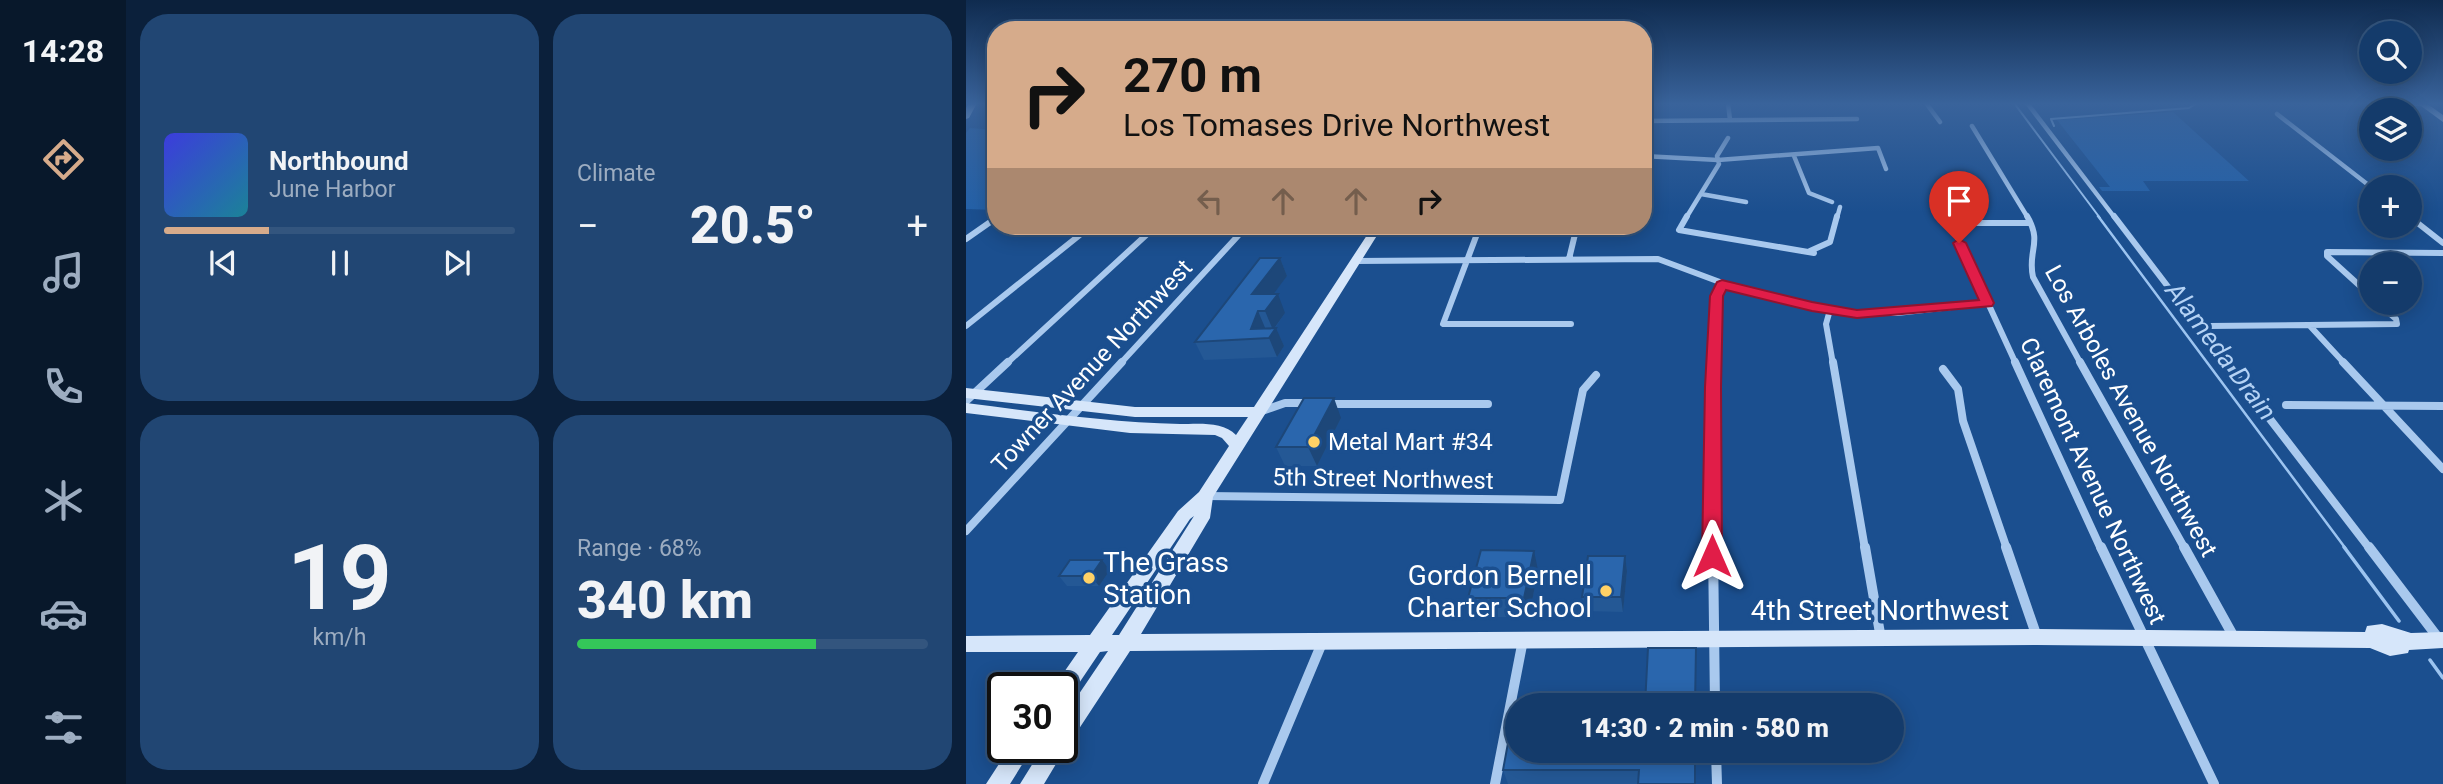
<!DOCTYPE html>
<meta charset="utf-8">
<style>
:root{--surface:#143b6b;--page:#214673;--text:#f1f3f6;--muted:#9dadc1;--line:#33557e;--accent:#d6ab8b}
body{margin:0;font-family:Roboto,sans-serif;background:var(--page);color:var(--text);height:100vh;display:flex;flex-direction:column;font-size:26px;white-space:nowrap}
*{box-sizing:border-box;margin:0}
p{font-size:23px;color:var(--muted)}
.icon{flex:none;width:38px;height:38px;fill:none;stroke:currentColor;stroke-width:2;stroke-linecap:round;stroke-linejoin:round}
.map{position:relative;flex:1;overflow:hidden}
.panel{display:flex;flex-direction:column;gap:14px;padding:14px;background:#0b203b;width:840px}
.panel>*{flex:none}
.banner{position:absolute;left:21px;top:21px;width:665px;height:214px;border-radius:28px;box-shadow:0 4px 18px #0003,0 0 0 2px var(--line);background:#d6ab8b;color:#111;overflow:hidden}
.fabs{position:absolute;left:1393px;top:21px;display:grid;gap:14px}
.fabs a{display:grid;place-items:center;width:63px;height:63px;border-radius:50%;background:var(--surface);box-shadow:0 4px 18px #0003,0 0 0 2px var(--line);font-size:35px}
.speed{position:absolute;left:21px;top:672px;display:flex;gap:14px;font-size:35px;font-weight:700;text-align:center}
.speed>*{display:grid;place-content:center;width:91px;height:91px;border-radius:50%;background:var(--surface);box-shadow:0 4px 18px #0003,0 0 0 2px var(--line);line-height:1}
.speed .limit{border:4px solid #111;border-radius:10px;background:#fff;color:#111}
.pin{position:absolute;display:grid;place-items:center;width:60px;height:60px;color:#fff;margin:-72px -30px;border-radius:50% 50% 50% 0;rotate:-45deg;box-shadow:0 0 7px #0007}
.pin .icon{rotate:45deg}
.me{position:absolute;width:77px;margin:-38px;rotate:0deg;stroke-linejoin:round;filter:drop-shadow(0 0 5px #0008)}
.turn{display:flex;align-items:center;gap:24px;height:147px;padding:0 21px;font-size:32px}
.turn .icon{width:91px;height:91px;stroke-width:2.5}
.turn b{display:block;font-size:49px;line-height:60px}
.lanes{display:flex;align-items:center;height:66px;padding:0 21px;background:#0003;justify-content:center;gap:35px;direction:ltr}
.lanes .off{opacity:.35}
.big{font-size:52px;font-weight:800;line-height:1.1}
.panel .widget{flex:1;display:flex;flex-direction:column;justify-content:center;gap:10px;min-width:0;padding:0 24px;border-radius:28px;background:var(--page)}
.panel .dial{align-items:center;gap:0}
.dial b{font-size:91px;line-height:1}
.song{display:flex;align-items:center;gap:21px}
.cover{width:84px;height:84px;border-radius:10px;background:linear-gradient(135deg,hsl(240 70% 55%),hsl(190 70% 35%))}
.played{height:7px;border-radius:4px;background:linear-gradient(90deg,var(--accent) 30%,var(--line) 30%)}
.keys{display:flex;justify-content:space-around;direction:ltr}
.heat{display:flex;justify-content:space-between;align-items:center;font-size:38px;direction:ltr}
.charge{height:10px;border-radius:5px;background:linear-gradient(90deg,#34c759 68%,var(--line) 0)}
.panel .tiles{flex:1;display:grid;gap:14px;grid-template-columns:repeat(2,1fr)}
.trip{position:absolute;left:539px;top:693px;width:399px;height:70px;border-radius:35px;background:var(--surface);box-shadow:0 4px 18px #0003,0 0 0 2px var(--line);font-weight:800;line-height:70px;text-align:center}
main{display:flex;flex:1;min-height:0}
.dock{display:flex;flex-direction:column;width:126px;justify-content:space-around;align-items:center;background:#08182b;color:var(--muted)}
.dock .icon{width:49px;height:49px}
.dock .active{color:var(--accent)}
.dock b{font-size:32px;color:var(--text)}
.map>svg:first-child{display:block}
</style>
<main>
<nav class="dock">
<b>14:28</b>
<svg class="icon active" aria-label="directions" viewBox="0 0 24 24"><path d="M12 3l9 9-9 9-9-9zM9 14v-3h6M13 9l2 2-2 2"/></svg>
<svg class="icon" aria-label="music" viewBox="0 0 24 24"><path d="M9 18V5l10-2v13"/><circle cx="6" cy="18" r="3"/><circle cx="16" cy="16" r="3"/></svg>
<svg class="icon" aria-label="phone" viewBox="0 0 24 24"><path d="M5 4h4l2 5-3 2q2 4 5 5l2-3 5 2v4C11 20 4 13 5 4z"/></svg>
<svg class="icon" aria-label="climate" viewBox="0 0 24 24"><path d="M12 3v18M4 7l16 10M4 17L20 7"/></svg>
<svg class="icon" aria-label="car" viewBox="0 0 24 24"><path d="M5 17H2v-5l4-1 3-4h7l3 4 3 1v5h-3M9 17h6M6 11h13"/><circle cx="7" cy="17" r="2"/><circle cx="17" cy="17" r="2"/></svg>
<svg class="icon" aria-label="filters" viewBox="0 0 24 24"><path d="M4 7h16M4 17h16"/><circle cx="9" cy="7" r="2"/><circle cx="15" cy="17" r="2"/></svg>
</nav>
<section class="panel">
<div class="tiles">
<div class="widget">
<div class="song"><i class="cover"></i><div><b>Northbound</b><p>June Harbor</p></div></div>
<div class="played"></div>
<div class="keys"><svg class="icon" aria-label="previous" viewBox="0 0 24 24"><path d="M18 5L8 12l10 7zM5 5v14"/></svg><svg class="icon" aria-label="pause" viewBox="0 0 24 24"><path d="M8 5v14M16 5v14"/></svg><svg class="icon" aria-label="next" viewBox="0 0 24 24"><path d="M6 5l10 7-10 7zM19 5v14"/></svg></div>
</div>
<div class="widget"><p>Climate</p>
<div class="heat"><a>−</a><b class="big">20.5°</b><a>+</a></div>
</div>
<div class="widget dial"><b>19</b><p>km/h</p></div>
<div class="widget"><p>Range · 68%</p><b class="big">340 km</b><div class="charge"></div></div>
</div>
</section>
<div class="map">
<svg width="1477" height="784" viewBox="0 0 1477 784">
<rect width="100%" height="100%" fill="#1b4f8f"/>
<path fill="#2461a8" d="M1207,112L1283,181H1177L1184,191H1136L1133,187H1144L1091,120Z
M4,128L30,130V210L0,209V133Z"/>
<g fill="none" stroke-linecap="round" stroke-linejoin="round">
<path stroke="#9cc4f0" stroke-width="2" d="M1048,103L1134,218
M1088,126L1085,119L1223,108L1231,103"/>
<path stroke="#9cc4f0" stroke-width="2.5" d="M1132,216L1380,549"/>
<path stroke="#9cc4f0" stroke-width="3.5" d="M1378,547L1433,621
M1464,660L1477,678"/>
<path stroke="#a9c9ee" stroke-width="4.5" d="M762,103L764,120
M960,103L974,122
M1061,103L1149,218
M1419,103L1457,104
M1311,114L1405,187
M677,121L891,119
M1006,126L1062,218
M677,156L752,160L912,148L920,169
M828,156L843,193L866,202
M735,194L780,202
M972,195L983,218
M720,218L753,164L751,156L762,138
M871,218L874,207"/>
<path stroke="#a9c9ee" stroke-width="6" d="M721,216L713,230L848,253
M982,216L1050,364
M1061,216C1077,243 1061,251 1067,277L1115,364
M1148,216L1261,364
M1444,217L1477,243
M984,223H1064
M514,226L477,324H605
M0,239L30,218
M844,251L864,242L871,216
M1361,252L1477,253
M1361,252V256L1405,296
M603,259L611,226
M390,261L692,259L778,291L877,312L931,313L1021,303
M864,310L860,324L867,364
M0,326L125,226
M1243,326L1431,324L1430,319L1412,303
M1344,326L1379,364
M40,364L190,226
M154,364L281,226
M749,364L751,296L756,284"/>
<path stroke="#a9c9ee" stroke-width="8" d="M867,362L899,549
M1049,362L1135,549
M1114,362L1219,549
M1260,362L1404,549
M1377,362L1477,469
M977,369L992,389L997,421L1041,549
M0,401L42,362
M361,404H522
M1320,405L1477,406
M296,411L319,403H342
M240,496L594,500L617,390L630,375
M0,531L156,362
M747,549L749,362"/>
<path stroke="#a9c9ee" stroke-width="10" d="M747,547L749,705
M899,547L915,639
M1040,547L1071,637
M1135,547L1248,784
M1218,547L1269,639
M1403,547L1473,639
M750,751L751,784
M297,784L356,643
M529,784L557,640"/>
<path fill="#d6e6fa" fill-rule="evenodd" d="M3,103H11L3,118L0,119V108Z
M1451,103H1460L1477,115V122Z
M407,226H417L247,497L244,518L175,634L1071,629L1399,632L1401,626L1416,624L1445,633L1477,632V648L1443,650L1442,653L1424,656L1404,648L1071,645L164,651L103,744L99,746L96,754L78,784H54L77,747H96V719L142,651L134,652L103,698L96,700V688H87L112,652H0V636L124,635L212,511L233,492L263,446L256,438L249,435L164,433L0,413V403C71,412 142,422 214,424C232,424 257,421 270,435L282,417H169L0,398V388L169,407H288ZM228,516L153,635H146L224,519Z
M44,747H67L44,784H20Z"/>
</g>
<path fill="#245895" d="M314,258L321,276L307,294L319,313L309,328L318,346L311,357L238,360L229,342Z
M375,418L351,466H319L310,447Z
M659,556L661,571L657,612L618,611L616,597Z
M136,560L144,570L133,586H101L93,576Z
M572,570L563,617H508L502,598Z
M729,751V784H542L537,770Z"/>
<path fill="#1d4779" d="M314,258L321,276L294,312L286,294Z
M312,294L319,313L307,330L299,311Z
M292,311L300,330L285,329Z
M310,328L318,346L311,357L303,338Z
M368,398L375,418L351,466L342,447Z
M568,551L572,570L563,617L558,598Z
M659,556L661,571L657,612L655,597Z
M136,560L144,570L133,586L125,576Z"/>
<path fill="#2a66ad" stroke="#1d4779" stroke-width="2" d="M294,258H314L286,294H312L299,311H292L285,329L310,328L303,338L229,342Z
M338,398H368L342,447H310Z
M515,550L568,551L558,598H502Z
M622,556H659L655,597H616Z
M104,560H136L125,576H93Z
M682,648H730L729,705H679Z
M547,716H551V751H729V784H672L673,770H537Z"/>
<linearGradient id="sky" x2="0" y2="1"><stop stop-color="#0f2b4f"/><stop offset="0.49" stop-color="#39639b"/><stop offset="1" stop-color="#39639b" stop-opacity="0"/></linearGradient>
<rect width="1477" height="212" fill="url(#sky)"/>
<path fill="#e11d48" stroke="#92132f" stroke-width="2" d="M993,239L1000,243L1028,303L1026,306L891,318L846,311L760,290L757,296L755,387L756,556L753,562L746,564L739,562L736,556L739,387L744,296L751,282L756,280L846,302L891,310L1013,300L987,243Z"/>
<g fill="#ffd166" stroke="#1b4f8f" stroke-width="2.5">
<circle cx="348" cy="442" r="7"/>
<circle cx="123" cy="578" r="7"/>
<circle cx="640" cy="591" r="7"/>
</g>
<g text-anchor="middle" stroke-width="7" stroke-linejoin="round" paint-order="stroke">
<g font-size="24" fill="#fff" stroke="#1b4f8f">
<text transform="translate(126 366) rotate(-47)" y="8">Towner Avenue Northwest</text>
<text transform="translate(1165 411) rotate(61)" y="8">Los Arboles Avenue Northwest</text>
<text transform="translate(417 479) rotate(1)" y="8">5th Street Northwest</text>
<text transform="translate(1127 481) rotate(65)" y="8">Claremont Avenue Northwest</text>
</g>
<g font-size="24" fill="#fff" stroke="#1b4f8f" text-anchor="start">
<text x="362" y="450">Metal Mart #34</text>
</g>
<g font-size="26" font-style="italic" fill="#b5d3f5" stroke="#1b4f8f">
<text transform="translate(1255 351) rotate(53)" y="9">Alameda Drain</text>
</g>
<g font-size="28" fill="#fff" stroke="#1b4f8f" text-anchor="start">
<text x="137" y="572">The Grass<tspan x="137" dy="32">Station</tspan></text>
<text x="626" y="585" text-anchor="end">Gordon Bernell<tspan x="626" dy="32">Charter School</tspan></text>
</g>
<g font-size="28" fill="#fff" stroke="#1b4f8f">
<text x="914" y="620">4th Street Northwest</text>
</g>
</g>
</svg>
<div class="fabs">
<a><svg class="icon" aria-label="search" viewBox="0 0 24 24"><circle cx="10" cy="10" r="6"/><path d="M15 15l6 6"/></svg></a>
<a><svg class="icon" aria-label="layers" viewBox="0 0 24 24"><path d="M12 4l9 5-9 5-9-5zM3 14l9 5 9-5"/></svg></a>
<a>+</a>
<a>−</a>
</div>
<div class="speed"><div class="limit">30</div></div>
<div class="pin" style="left:993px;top:243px;background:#d93025"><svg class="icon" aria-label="arrive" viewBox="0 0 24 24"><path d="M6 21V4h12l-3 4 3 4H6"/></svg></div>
<svg class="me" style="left:746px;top:556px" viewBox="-20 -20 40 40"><path d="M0-17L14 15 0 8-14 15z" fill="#e11d48" stroke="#fff" stroke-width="4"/></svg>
<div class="trip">14:30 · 2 min · 580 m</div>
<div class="banner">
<div class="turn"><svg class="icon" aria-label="right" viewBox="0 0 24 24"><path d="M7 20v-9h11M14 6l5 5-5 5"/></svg><div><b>270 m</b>Los Tomases Drive Northwest</div></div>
<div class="lanes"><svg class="icon off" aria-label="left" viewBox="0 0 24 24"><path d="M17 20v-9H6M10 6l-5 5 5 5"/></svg><svg class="icon off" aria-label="ahead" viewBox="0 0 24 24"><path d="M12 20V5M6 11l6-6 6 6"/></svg><svg class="icon off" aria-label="ahead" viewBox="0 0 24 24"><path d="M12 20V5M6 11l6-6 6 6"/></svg><svg class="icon" aria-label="right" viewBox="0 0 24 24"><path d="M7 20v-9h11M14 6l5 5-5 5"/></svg></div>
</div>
</div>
</main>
